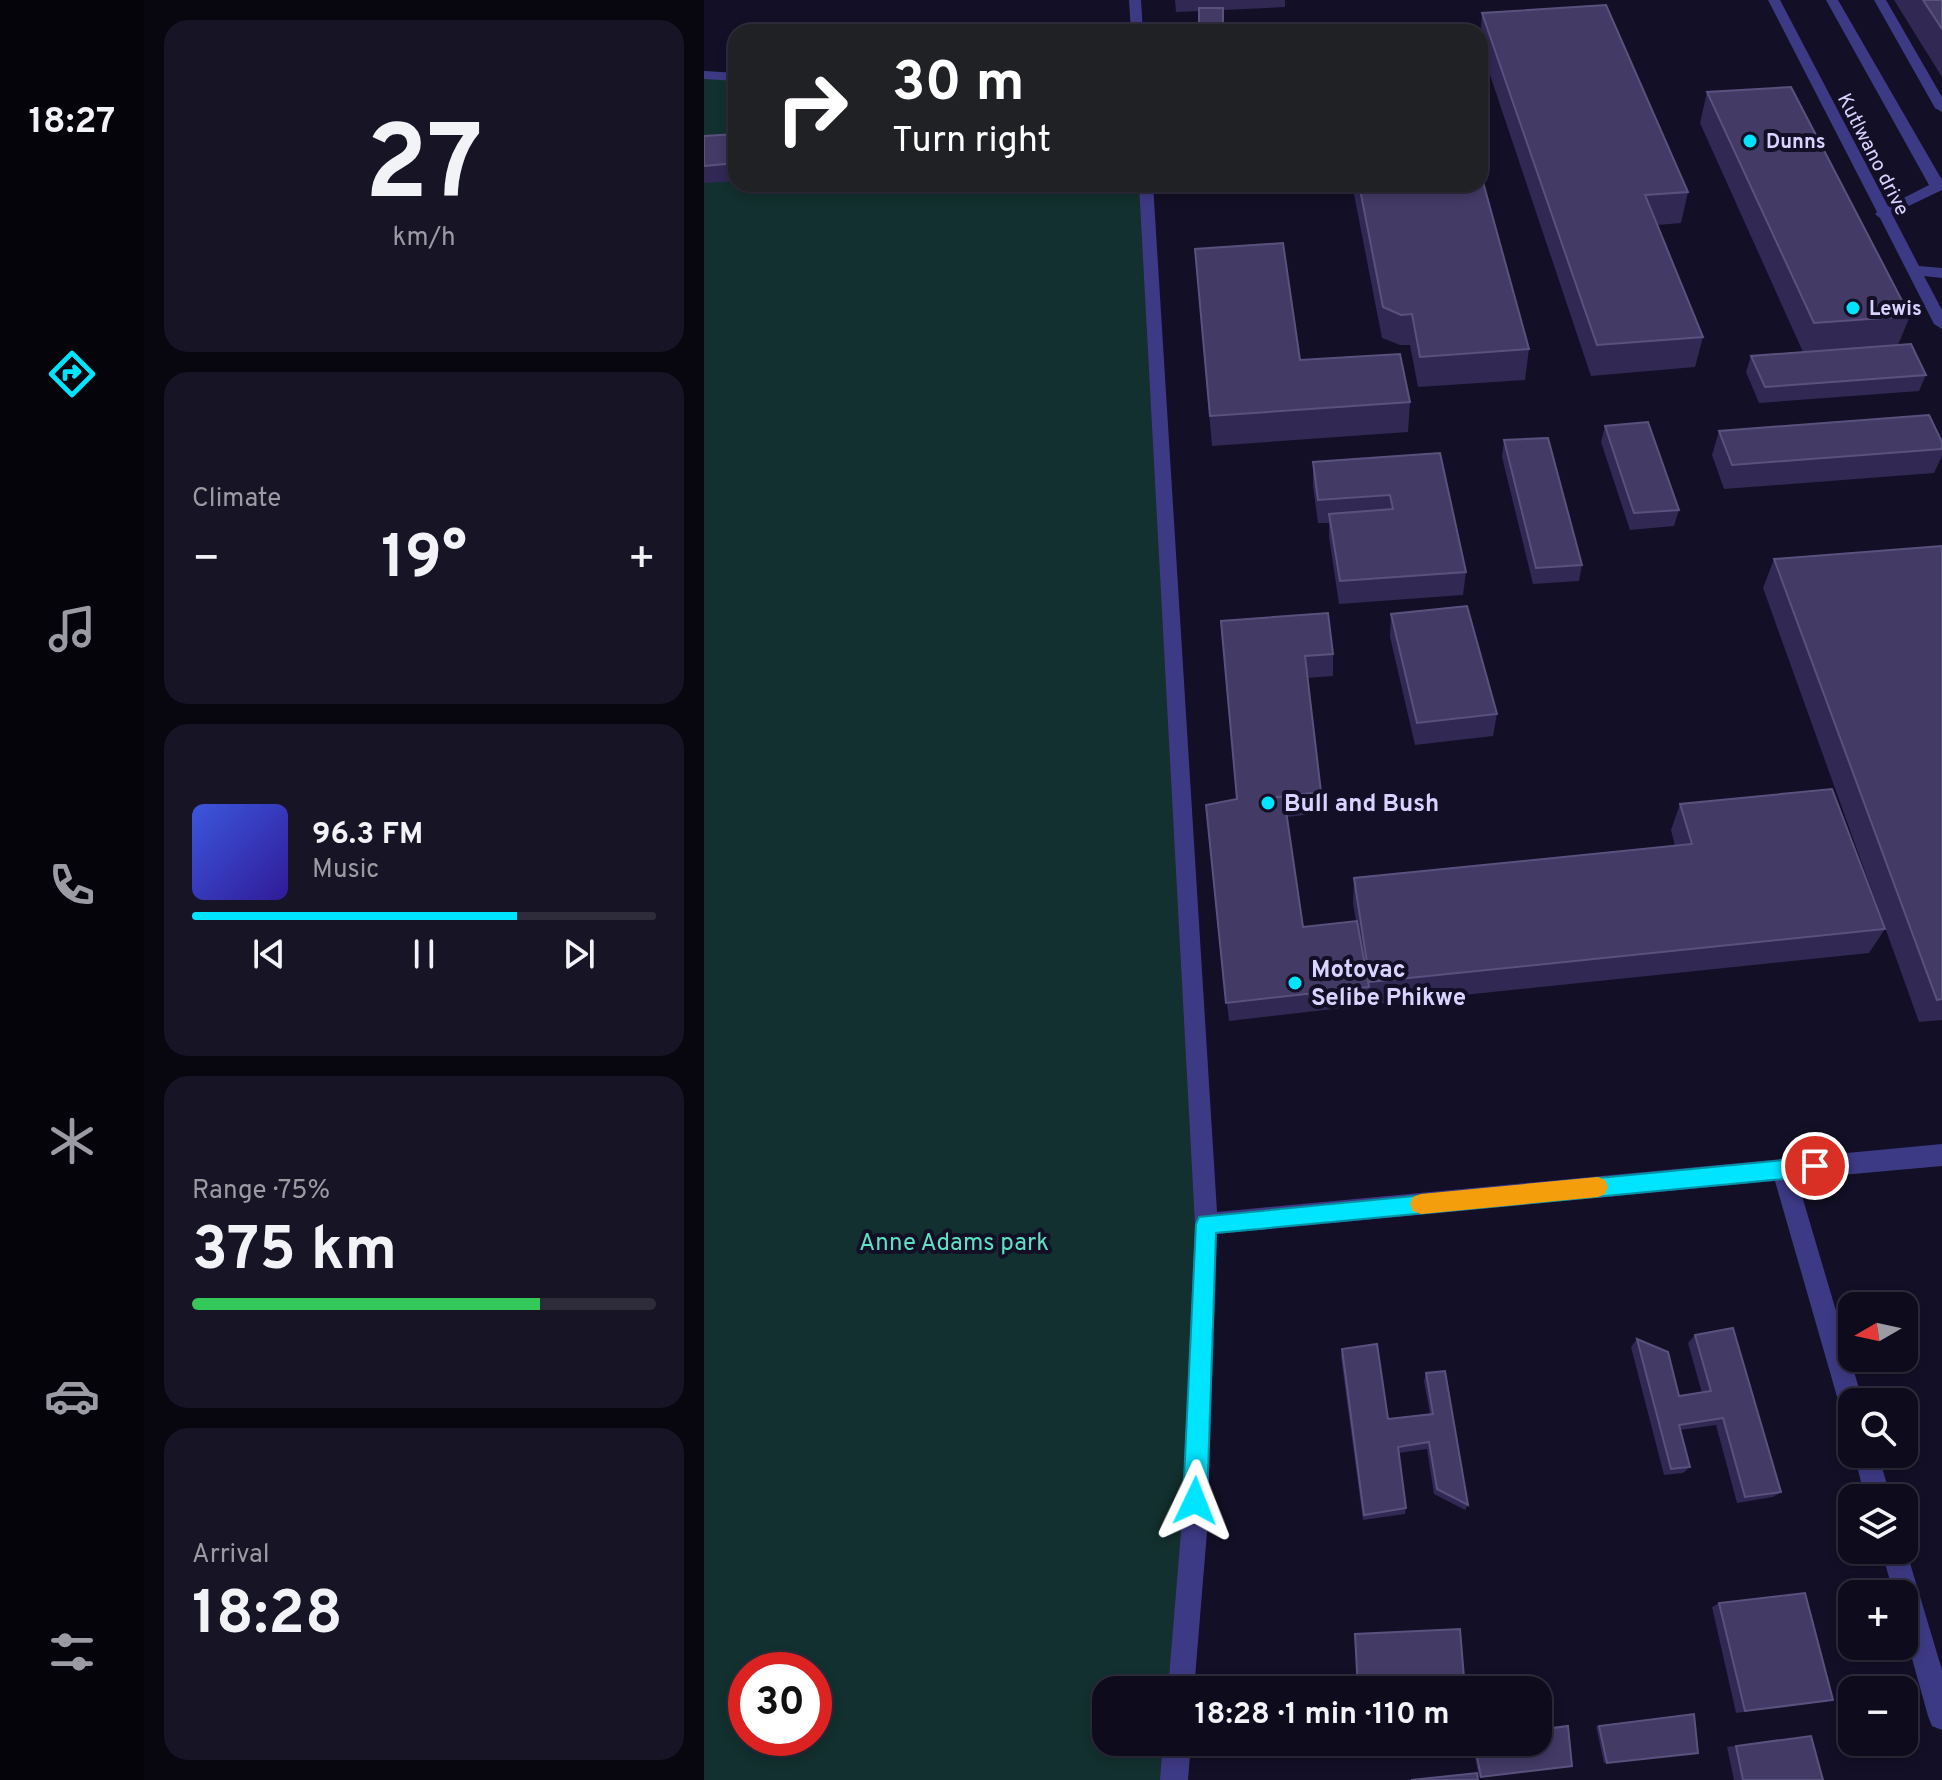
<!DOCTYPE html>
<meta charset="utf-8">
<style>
:root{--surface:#0e0b1c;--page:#171425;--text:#f1f3f6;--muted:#9b9ba3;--line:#2e2b3b;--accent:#00e5ff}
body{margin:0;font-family:Overpass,sans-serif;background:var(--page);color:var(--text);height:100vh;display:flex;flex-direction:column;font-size:30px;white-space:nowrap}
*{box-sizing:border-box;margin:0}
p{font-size:26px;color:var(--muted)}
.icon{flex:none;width:44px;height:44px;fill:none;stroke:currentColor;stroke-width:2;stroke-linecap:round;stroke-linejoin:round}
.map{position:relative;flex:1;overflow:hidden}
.sheet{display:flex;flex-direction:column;gap:20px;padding:20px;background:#08060f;width:560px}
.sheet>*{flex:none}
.guide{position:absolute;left:24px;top:24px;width:760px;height:168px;border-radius:24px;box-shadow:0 4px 12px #0003,0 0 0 2px var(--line);background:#202124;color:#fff;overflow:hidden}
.needle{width:52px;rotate:261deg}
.tools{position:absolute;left:1134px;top:1292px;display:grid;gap:16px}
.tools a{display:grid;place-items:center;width:80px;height:80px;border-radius:16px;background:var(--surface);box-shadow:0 4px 12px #0003,0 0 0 2px var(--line);font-size:40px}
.speed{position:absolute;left:24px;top:1652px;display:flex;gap:16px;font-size:40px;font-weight:700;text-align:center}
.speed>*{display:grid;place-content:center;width:104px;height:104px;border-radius:50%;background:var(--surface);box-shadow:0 4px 12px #0003,0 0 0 2px var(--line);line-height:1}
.speed .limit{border:12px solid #d22;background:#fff;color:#111}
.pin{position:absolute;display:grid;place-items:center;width:68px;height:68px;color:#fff;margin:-34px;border:4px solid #fff;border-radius:50%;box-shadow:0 2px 8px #0007}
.me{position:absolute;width:88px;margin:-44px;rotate:2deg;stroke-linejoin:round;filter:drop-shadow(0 0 6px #0008)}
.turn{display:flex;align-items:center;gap:28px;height:168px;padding:0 32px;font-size:36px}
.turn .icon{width:104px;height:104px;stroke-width:2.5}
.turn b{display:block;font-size:56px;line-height:68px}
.big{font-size:60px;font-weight:700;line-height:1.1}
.sheet .widget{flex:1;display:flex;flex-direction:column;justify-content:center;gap:12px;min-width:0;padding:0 28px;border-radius:24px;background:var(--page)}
.sheet .dial{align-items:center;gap:0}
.dial b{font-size:104px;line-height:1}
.song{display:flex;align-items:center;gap:24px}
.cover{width:96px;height:96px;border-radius:12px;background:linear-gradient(135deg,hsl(230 70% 55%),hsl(250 70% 35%))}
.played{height:8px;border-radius:4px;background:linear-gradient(90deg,var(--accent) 70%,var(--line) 70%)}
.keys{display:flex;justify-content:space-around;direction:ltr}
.heat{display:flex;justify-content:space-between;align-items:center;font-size:44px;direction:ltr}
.charge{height:12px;border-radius:6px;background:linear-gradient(90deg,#34c759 75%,var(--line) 0)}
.trip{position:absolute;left:388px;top:1676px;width:460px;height:80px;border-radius:24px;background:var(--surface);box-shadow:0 4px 12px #0003,0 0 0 2px var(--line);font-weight:700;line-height:80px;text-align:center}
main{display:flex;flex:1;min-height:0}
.menu{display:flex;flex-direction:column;width:144px;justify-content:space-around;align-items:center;background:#06040b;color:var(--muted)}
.menu .icon{width:56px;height:56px}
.menu .current{color:var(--accent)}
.menu b{font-size:36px;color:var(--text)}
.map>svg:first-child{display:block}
</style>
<main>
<nav class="menu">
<b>18:27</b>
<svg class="icon current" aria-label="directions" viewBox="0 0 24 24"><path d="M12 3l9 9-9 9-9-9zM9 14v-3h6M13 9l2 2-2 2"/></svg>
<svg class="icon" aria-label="music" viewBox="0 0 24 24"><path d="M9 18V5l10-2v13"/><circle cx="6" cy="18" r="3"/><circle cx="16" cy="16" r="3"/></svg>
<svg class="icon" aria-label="phone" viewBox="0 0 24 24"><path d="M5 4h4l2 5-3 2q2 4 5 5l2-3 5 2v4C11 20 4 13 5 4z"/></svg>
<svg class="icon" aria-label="climate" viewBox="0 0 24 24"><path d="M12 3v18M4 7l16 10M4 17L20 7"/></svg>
<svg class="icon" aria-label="car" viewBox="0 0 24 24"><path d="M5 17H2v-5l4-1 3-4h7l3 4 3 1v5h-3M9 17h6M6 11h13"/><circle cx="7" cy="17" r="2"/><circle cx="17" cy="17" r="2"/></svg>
<svg class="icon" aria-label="filters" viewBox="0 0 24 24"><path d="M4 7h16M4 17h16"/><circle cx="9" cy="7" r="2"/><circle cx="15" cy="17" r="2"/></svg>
</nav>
<section class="sheet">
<div class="widget dial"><b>27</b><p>km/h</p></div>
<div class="widget"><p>Climate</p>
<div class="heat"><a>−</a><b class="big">19°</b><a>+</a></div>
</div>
<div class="widget">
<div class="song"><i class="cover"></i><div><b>96.3 FM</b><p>Music</p></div></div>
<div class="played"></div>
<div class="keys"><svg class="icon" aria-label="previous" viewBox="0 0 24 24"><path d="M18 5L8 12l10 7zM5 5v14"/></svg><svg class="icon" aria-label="pause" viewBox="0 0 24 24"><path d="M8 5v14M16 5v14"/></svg><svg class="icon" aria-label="next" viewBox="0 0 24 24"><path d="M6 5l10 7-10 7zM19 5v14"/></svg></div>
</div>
<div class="widget"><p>Range · 75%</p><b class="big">375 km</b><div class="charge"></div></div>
<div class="widget"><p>Arrival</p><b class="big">18:28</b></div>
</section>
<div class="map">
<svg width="1238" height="1780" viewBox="0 0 1238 1780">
<rect width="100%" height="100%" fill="#130f26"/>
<path fill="#12302f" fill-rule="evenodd" d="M0,71L32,73V184H442L502,1224L474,1690H402V1742H471L468,1780H0ZM42,1670H110V1738H42Z"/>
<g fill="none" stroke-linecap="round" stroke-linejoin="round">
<path fill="#3d3a85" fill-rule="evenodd" d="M425,0H437L439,32H427Z
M1064,0H1076L1184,206L1225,185L1122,0H1134L1238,180V190L1188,214L1215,266L1238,268V278L1220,276L1238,310V329L1230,324L1176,218L1171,214L1173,212Z
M1170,0H1182L1238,97V112L1231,108Z
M0,71L32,73V81L0,79Z
M435,184H449L513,1212L1238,1144V1166L1093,1179L1159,1402H1148V1419L1139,1416L1136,1407L1071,1181L513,1234L503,1532L490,1690H464L477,1532L491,1224Z
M1150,1454H1174L1187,1498H1161Z
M1200,1543L1238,1670V1730L1228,1726L1224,1716L1200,1630V1594H1190L1177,1550H1200Z
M459,1742H487L484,1780H456Z"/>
</g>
<path fill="#312854" d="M471,0H581V7L519,10L520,25L533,32H495V11L472,12Z
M1190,0H1238V77Z
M778,13L984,192L977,223L953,225L999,337L991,367L887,376L776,45Z
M1003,92L1206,316L1194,345L1222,375L1215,391L1055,403L1042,372L1047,356L1099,352L996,123Z
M32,134V181L0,183V136Z
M179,184H206L205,189L183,191Z
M648,184H776L825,349L821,380L714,387L706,345H696L678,338Z
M491,249L596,360L706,402L704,432L508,446Z
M901,426L975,510L970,526L926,530L897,442Z
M1015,431L1238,442V456L1230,473L1020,489L1008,455Z
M800,440L878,565L875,581L829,584L798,457Z
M736,453L762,572L759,595L635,604L625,537V523H614L609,486V462Z
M1238,546V1020L1215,1022L1059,588L1070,559Z
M687,614L793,714L789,736L711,745L686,637Z
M517,621L629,654V676L603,678L617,792V813L583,817L599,927L652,921L649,903L650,878L971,846L967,830L976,804L1181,929L1165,953L664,1005L525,1021L502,805L533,799Z
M991,1335L1077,1492L1069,1497L1033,1503L1012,1425L976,1430L986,1467L979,1473L960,1475L927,1347L933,1339L975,1396L998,1393L984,1343Z
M638,1349L684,1419L726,1414L720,1381L722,1373L764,1505L761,1510L730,1494L723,1449L694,1453L702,1508L701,1514L659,1520L637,1357Z
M1015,1603L1129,1700L1032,1713L1008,1607Z
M990,1714L994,1753L900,1763L892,1726Z
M1107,1736L1119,1780H1030L1023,1747Z
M768,1742H834L868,1766L775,1777Z"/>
<path fill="#433a66" stroke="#5a527e" stroke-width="2" d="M1219,0H1238V29Z
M902,5L984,192L941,195L999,337L893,345L778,13Z
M495,8H519V25L495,27Z
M532,24L533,32H497L496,26Z
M1087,87L1206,316L1110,323L1003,92Z
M32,134V163L0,166V136Z
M776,171L825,349L716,357L708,314L697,315L679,307L655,184H776Z
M579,243L596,360L696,354L706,402L506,416L491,249Z
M1207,344L1222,375L1061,387L1047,356Z
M1225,415L1238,442V449L1028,465L1015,431Z
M944,422L975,510L930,513L901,426Z
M844,438L878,565L832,568L800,440Z
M736,453L762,572L636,581L625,514L689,509L686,495L614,500L609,462Z
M1238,546V999L1233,1000L1070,559Z
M763,606L793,714L713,723L687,614Z
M624,613L629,654L601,656L617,792L572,797H580L599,927L653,921L665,987L522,1003L502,805L533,799L517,621Z
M1128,789L1181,929L666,982L650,878L988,844L976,804Z
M1029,1328L1077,1492L1041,1497L1019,1418L975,1425L986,1467L967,1469L933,1339L964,1352L975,1396L1007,1391L991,1335Z
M673,1344L684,1419L729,1414L722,1373L741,1371L764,1505L733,1489L725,1442L694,1447L702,1508L660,1515L638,1349Z
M1101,1593L1129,1700L1041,1711L1015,1603Z
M756,1629L761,1690H654L651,1634Z
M990,1714L994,1753L903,1763L895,1726Z
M864,1726L868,1766L777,1777L770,1742H834V1730Z
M1107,1736L1119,1780H1039L1032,1746Z
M773,1773L774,1780H707Z"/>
<path fill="#00e5ff" stroke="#0095a6" stroke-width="2" d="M1111,1157L1118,1159L1121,1166L1118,1173L1111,1176L512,1233L503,1501L499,1509L491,1512L483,1509L479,1501L492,1224L495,1217Z"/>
<path fill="#f59e0b" d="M894,1177L901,1180L904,1187L901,1194L894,1197L717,1214L709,1211L706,1204L709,1197L717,1194Z"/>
<g fill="#00e5ff" stroke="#130f26" stroke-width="3">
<circle cx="1046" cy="141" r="8"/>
<circle cx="1149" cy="308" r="8"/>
<circle cx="564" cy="803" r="8"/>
<circle cx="591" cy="983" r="8"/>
</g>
<g text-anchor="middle" stroke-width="8" stroke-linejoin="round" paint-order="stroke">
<g font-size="20" font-weight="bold" fill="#d9d4ff" stroke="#130f26" text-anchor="start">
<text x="1062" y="148">Dunns</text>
<text x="1165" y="315">Lewis</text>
</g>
<g font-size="20" fill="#d9d4ff" stroke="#130f26">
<text transform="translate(1170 154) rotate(63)" y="7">Kutlwano drive</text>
</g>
<g font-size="24" font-weight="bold" fill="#d9d4ff" stroke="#130f26" text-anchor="start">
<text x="580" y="811">Bull and Bush</text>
<text x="607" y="977">Motovac<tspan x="607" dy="28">Selibe Phikwe</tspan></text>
</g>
<g font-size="24" fill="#5fe0c0" stroke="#130f26">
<text x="250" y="1250">Anne Adams park</text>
</g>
</g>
</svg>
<div class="tools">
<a><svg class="needle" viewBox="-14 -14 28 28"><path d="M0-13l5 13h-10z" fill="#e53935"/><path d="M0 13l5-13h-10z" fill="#9b9ba3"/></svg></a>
<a><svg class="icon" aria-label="search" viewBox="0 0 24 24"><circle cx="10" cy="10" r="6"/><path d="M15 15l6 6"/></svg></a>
<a><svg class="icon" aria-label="layers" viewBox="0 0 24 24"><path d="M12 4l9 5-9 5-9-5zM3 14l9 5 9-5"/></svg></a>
<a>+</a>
<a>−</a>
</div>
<div class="speed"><div class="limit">30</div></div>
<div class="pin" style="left:1111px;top:1166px;background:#d93025"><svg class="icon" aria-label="arrive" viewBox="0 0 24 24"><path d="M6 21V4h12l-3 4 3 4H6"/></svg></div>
<svg class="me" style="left:491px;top:1501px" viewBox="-20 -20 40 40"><path d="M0-17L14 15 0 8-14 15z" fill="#00e5ff" stroke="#fff" stroke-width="4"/></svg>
<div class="trip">18:28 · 1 min · 110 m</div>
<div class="guide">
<div class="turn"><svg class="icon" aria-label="right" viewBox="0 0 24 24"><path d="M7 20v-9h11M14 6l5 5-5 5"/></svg><div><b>30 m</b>Turn right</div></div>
</div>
</div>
</main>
